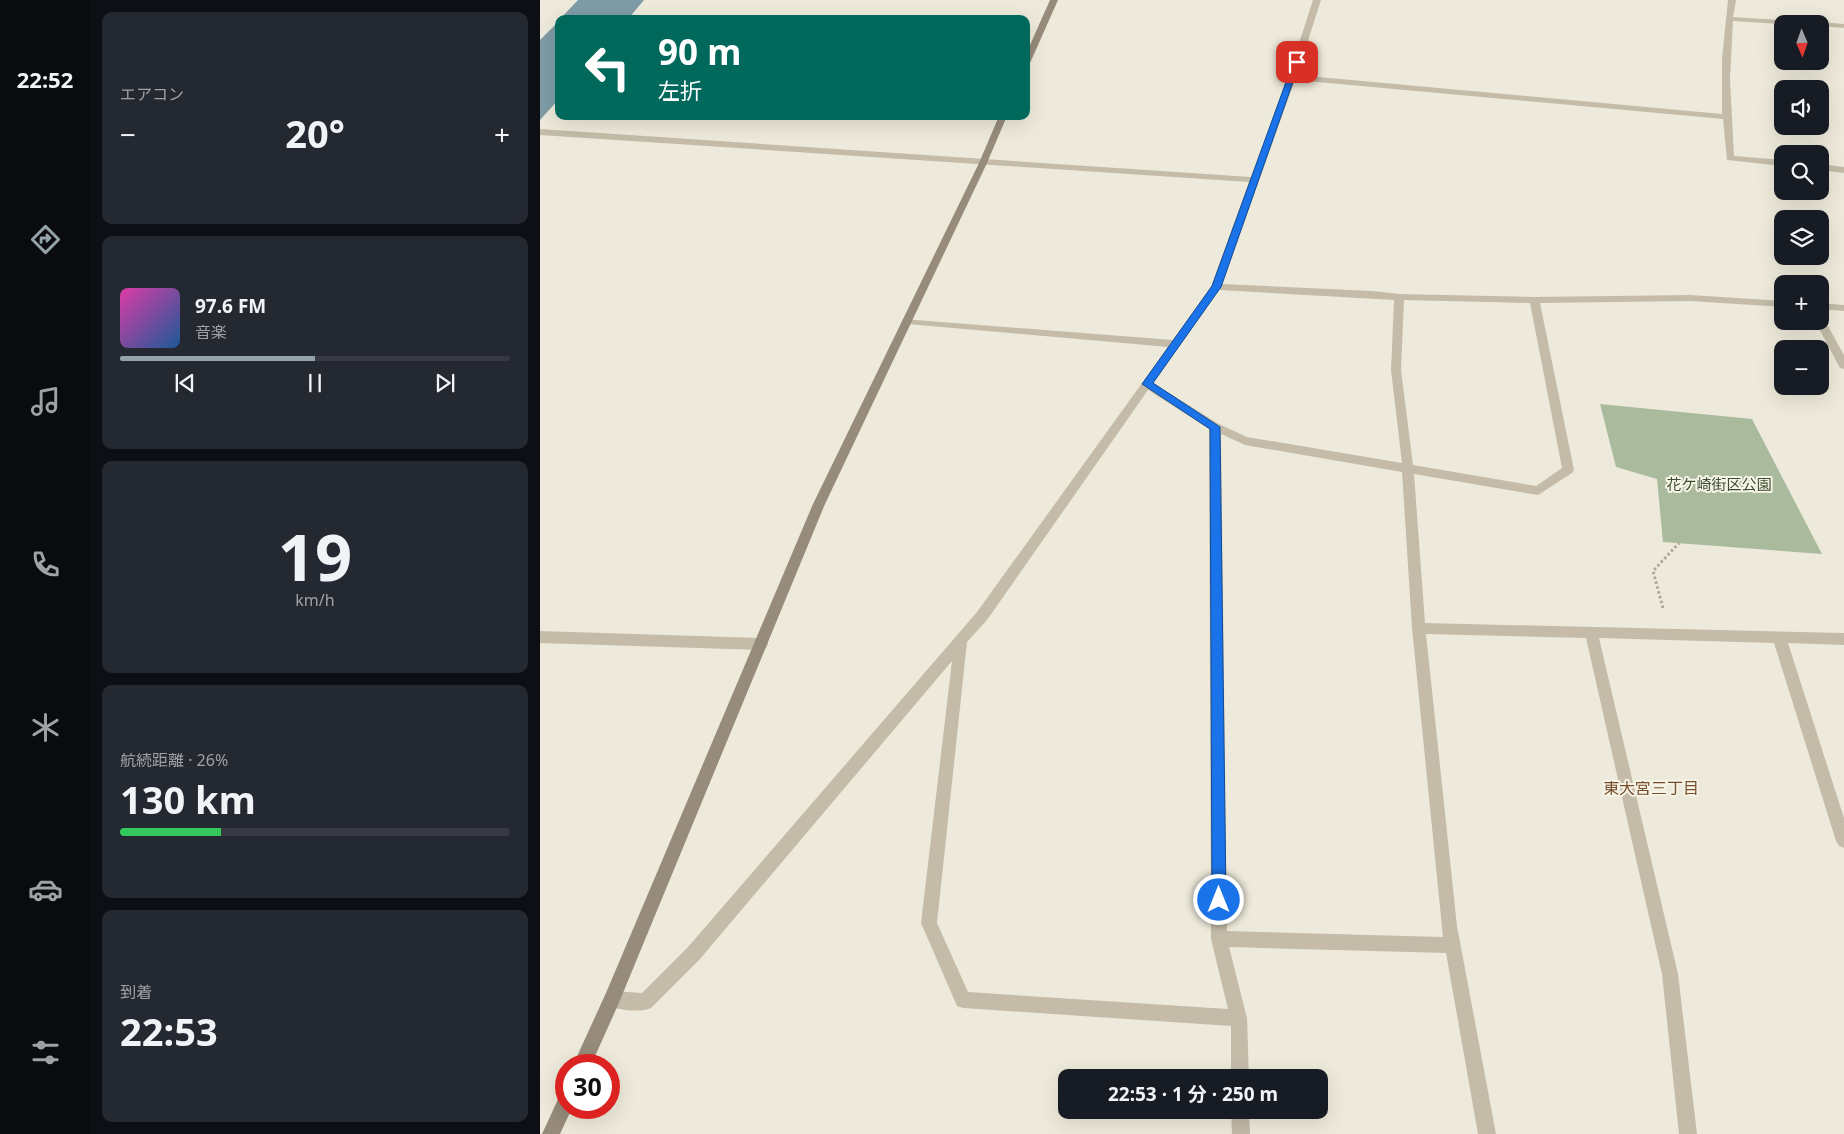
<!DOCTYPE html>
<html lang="ja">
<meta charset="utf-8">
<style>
:root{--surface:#171b24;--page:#242831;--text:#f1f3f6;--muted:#9ea1a6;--line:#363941;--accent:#94a3aa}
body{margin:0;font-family:"Noto Sans","Noto Sans JP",sans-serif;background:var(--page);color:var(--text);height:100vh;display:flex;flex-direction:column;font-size:19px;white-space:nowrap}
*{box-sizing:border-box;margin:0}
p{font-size:16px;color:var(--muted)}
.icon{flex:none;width:28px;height:28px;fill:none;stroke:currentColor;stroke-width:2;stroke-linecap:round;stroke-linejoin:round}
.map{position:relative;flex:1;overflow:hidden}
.side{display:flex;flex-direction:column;gap:12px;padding:12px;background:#0d0f14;width:450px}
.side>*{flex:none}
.banner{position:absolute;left:15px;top:15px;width:475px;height:105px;border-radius:10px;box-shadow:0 5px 20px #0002;background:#00695c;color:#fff;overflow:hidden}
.needle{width:32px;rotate:178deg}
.buttons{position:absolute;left:1234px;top:15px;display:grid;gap:10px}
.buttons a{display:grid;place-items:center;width:55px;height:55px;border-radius:10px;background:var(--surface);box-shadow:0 5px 20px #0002;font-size:25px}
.speed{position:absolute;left:15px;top:1054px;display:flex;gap:10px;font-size:25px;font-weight:700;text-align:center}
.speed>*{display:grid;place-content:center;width:65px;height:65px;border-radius:50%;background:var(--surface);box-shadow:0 5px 20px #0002;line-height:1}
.speed .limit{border:8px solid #d22;background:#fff;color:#111}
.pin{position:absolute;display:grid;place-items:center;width:42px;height:42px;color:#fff;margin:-21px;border-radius:10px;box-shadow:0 2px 8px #0006}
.me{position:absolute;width:55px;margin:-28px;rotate:0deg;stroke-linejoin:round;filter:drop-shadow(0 0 4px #0008)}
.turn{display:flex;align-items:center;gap:18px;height:105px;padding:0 20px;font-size:22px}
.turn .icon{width:65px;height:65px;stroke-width:2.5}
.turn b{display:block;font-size:35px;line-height:42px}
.big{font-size:38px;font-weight:700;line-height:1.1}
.side .card{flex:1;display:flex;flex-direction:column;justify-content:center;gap:8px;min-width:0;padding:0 18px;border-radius:10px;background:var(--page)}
.side .dial{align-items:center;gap:0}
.dial b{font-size:65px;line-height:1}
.song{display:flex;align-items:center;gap:15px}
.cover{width:60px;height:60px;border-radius:8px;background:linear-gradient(135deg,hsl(320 70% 55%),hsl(210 70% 35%))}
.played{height:5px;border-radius:2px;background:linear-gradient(90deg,var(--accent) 50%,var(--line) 50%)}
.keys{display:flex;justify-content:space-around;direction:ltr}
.heat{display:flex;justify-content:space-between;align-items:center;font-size:28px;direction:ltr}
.charge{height:8px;border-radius:4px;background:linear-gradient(90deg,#34c759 26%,var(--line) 0)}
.trip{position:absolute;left:518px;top:1069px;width:270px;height:50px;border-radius:10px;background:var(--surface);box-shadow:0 5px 20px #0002;font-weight:700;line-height:50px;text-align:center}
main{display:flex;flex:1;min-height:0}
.menu{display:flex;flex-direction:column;width:90px;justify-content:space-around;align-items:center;background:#090b0e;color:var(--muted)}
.menu .icon{width:35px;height:35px}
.menu .on{color:var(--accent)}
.menu b{font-size:22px;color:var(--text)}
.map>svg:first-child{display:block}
</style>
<main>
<nav class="menu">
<b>22:52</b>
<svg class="icon on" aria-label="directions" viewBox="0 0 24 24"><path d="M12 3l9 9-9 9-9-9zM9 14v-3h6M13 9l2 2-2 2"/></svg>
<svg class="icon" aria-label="music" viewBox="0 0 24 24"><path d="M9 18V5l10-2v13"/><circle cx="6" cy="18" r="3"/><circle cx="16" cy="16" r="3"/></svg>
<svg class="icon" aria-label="phone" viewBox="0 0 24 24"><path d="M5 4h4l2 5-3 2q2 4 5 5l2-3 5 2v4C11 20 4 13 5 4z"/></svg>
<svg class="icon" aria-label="climate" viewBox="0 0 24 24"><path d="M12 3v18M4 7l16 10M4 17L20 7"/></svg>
<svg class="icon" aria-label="car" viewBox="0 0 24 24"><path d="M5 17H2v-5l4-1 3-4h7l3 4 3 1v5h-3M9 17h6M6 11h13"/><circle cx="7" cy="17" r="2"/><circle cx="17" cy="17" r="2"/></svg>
<svg class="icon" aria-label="filters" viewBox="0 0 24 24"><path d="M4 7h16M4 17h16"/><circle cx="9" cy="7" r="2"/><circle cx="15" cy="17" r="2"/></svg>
</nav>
<section class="side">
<div class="card"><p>エアコン</p>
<div class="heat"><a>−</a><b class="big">20°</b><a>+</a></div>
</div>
<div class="card">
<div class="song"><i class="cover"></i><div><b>97.6 FM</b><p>音楽</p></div></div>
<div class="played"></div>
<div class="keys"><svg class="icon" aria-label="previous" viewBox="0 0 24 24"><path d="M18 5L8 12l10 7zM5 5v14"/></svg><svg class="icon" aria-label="pause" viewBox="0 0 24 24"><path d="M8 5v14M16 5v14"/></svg><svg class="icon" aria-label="next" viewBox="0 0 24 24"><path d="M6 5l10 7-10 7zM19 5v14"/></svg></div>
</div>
<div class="card dial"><b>19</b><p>km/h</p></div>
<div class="card"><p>航続距離 · 26%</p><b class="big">130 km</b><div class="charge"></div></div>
<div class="card"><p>到着</p><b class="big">22:53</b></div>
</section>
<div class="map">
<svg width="1304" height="1134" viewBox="0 0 1304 1134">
<rect width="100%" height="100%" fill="#eeeadb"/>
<path fill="#aabb9d" d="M1060,404L1212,419L1282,554L1123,542L1117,479L1076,467Z"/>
<path fill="#7e9ca7" d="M38,0H104L88,19H20Z
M19,21V99L0,120V40Z"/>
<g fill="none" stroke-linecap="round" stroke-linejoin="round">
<path stroke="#b0a693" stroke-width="3" stroke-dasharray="2.5 2.5" stroke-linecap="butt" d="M1123,608L1113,571L1139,543"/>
<path fill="#c4bca9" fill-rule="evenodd" d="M773,0H781L757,75L1182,114V59L1188,0H1196L1193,17L1271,22L1275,24H1242L1193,21L1190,79L1194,156L1242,160V166L1187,160L1183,119L755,80L682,284L833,291L859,294L994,297L1150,295L1242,301V307L1150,301L1000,303L1034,470L1032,473L998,495L874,474L885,623L1304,633V645L1248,643L1304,818V848L1299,846L1296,841L1234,643L1059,638L1138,974L1157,1134H1139L1122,974L1046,638L886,634L917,926L956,1134H938L906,953L689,947L707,1018L709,1078H691V1026L423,1008L417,1006L381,923L412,661L160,959L111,1008C99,1013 78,1010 66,1005L64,999L66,993L72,991L102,993L148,947L437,612L628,347L367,324L362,321L363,319L633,340L671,287L709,182L0,135V129L711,177L748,77ZM679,290L854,300L851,370L862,463L707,437L679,424L613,383ZM864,300L990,303L1022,468L996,486L873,465L861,370ZM608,390L669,429L671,939L688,1009L428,992L397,923L427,642L447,620ZM681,434L705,445L862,472L872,628L903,937L687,931Z
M1280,22L1304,24V28L1280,26V24H1276Z
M1280,164L1304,167V173L1280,170Z
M1280,303L1304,305V311L1280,309Z
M1280,318L1284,319L1304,355V369L1300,368L1275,321H1280Z
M0,631L221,638L226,640L228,644L226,648L221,650L0,643Z
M691,1110H709L710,1134H692Z"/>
<path fill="#978c7b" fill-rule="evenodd" d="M510,0H518L490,63L486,65V54Z
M459,116H467L447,163L285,504L78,1005L51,1065H33L66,993L273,504L439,163Z
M26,1092V1108H32L20,1134H2L20,1095Z"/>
</g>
<path fill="#1a73e8" stroke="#114b97" d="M754,60L760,62L681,287L613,383L680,427L686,900L684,905L679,907L674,905L672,900L670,429L602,384L672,286Z"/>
<g text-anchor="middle" stroke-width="4" stroke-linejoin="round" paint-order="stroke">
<g font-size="15" fill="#3b4d2f" stroke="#f6f3e7">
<text x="1179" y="490">花ケ崎街区公園</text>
</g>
<g font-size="16" fill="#774f2c" stroke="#f6f3e7">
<text x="1111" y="794">東大宮三丁目</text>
</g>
</g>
</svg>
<div class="buttons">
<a><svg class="needle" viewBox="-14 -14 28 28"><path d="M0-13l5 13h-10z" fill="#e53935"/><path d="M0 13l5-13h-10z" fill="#9ea1a6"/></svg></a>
<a><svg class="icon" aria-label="sound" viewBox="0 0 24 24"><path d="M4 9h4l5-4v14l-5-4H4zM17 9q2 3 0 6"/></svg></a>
<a><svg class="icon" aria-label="search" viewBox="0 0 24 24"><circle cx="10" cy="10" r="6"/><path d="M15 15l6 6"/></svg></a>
<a><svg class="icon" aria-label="layers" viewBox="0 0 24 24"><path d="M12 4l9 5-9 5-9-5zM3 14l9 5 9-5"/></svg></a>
<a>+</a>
<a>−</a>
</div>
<div class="speed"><div class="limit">30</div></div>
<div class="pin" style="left:757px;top:62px;background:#d93025"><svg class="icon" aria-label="arrive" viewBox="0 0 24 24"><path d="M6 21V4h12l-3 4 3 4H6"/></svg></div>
<svg class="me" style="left:679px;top:900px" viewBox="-20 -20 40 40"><circle r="17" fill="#1a73e8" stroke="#fff" stroke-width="3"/><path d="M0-11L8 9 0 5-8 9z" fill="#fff"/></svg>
<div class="trip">22:53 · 1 分 · 250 m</div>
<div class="banner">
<div class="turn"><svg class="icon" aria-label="left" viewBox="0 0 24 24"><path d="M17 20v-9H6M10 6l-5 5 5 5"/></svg><div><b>90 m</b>左折</div></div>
</div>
</div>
</main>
